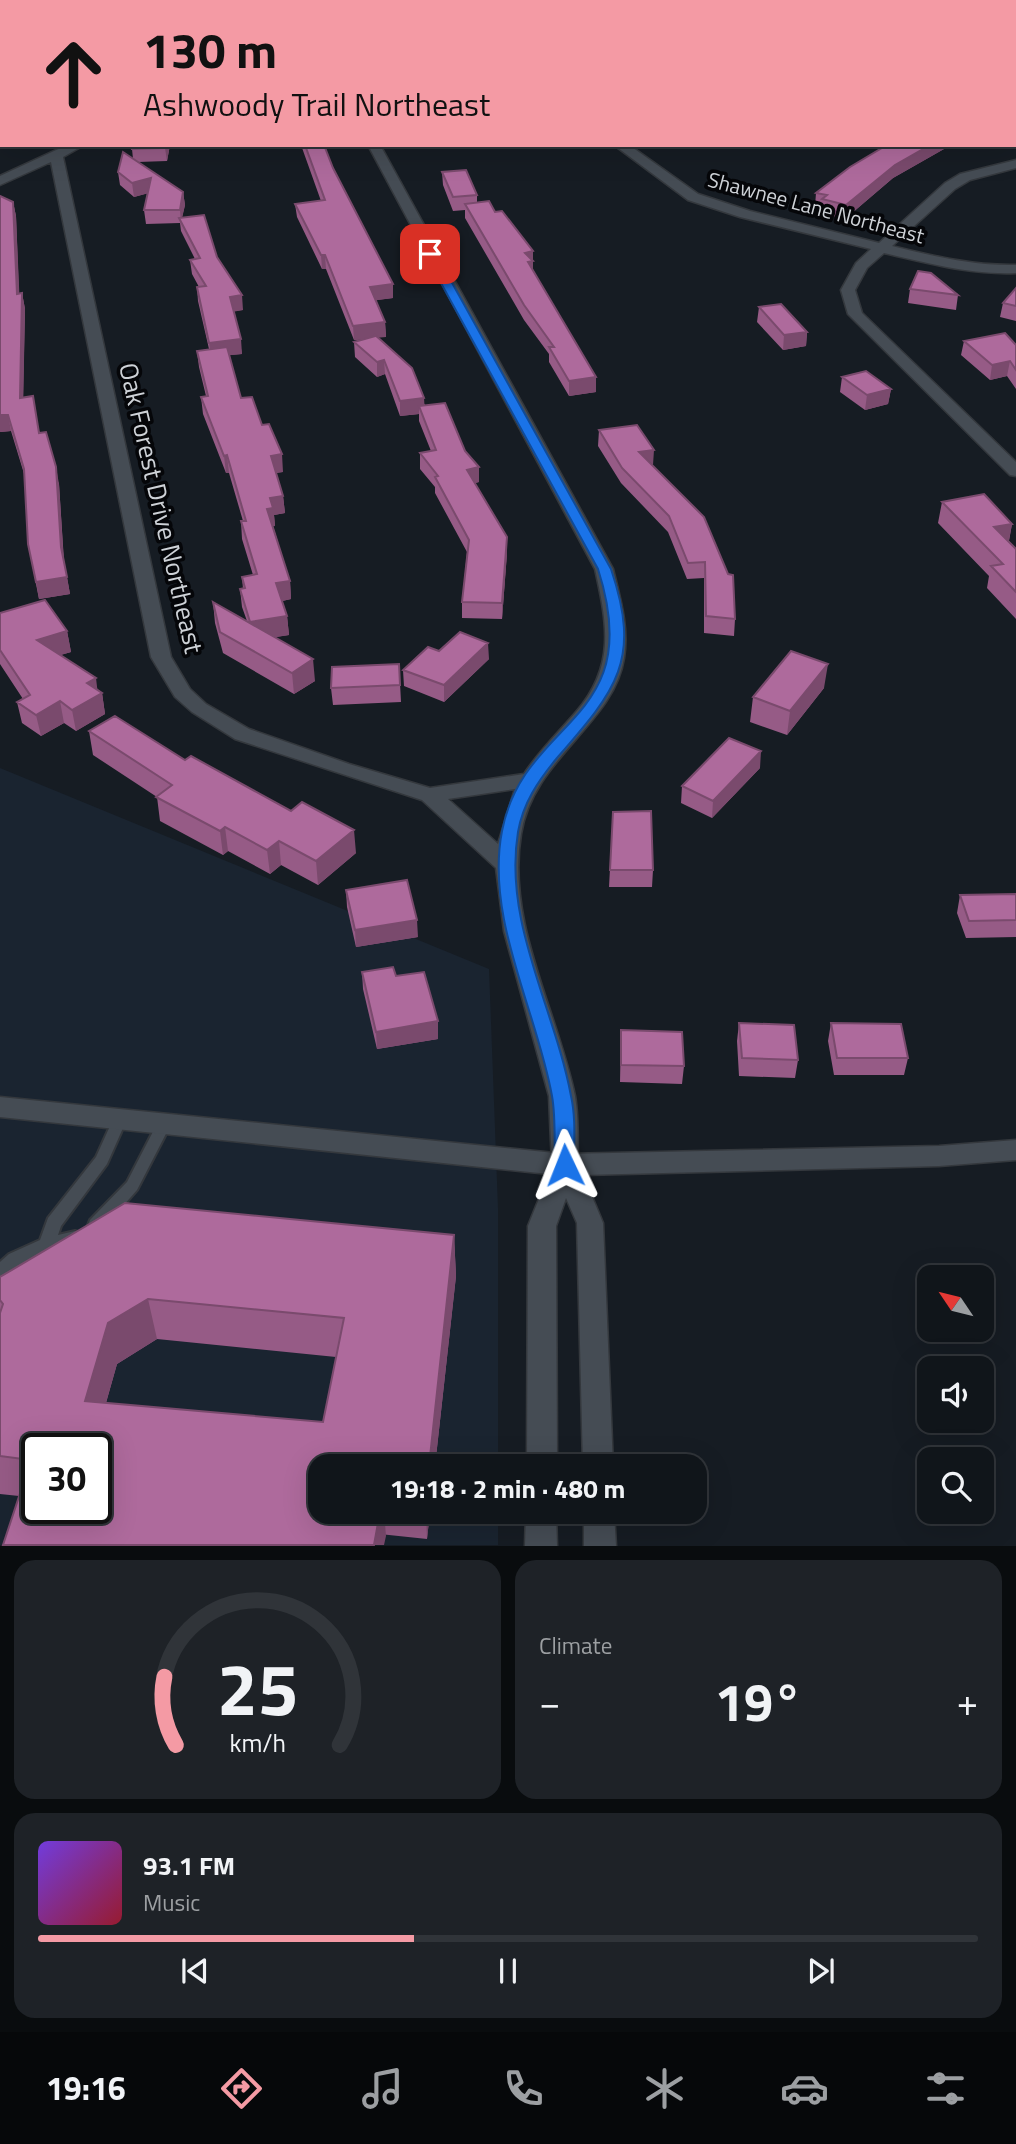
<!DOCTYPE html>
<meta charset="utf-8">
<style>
:root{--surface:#10151a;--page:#1e2227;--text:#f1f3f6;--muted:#9c9fa2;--line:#303439;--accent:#f49aa4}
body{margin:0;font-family:"Titillium Web",sans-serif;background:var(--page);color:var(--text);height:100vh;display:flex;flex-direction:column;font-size:26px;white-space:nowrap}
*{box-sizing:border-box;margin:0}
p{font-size:23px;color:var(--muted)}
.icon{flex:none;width:38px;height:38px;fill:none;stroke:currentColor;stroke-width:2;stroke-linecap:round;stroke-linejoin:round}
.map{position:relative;height:1546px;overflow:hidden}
.drawer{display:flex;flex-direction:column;gap:14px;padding:14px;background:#090c0e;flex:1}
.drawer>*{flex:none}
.guide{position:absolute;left:0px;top:0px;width:1017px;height:147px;box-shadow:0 7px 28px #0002,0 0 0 2px var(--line);background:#f49aa4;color:#111;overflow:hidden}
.needle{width:46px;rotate:305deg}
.buttons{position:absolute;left:917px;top:1265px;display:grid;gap:14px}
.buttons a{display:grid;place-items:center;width:77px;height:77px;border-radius:14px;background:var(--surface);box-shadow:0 7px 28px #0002,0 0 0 2px var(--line);font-size:35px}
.speed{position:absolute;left:21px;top:1433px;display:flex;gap:14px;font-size:35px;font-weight:700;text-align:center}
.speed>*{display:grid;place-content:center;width:91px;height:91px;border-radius:50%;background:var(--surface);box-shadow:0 7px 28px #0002,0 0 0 2px var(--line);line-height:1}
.speed .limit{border:4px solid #111;border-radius:10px;background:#fff;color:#111}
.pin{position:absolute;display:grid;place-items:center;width:60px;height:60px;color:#fff;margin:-30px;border-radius:14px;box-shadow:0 4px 10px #0006}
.me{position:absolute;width:77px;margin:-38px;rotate:358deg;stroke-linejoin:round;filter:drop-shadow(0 0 5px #0008)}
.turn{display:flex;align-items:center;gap:24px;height:147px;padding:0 28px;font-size:32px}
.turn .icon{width:91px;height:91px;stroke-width:2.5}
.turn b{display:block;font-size:49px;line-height:60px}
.big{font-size:52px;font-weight:700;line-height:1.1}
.drawer .tile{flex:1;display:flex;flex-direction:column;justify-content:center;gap:10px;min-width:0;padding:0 24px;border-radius:21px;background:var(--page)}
.drawer .dial{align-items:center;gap:0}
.dial svg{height:182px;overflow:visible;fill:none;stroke:var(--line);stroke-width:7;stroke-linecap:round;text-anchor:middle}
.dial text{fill:var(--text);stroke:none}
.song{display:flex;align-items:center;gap:21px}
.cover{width:84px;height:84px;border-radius:10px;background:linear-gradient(135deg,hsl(260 70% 55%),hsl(350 70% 35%))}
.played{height:7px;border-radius:4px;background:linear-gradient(90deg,var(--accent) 40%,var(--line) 40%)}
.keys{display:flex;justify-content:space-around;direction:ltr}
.heat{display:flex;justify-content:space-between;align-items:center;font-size:38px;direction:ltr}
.drawer .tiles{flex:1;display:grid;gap:14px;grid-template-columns:1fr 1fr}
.tile:last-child{grid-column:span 2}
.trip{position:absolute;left:308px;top:1454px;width:399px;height:70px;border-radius:21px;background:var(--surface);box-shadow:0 7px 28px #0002,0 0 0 2px var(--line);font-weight:700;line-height:70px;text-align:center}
.tabs{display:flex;height:112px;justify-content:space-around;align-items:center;background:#06080a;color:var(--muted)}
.tabs .icon{width:49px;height:49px}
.tabs .current{color:var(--accent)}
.tabs b{font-size:32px;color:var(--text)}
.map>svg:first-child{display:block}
</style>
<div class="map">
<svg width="1016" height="1546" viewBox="0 0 1016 1546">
<rect width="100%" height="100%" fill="#161c23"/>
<path fill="#1a2430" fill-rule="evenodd" d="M0,768L489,969L498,1208V1466H320V1512H498V1545H0ZM37,1449H96V1508H37Z"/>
<path fill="#06274c" d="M722,0H1016V30L1015,2Z"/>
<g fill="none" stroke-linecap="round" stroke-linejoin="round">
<defs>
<path id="lane" d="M120,1113L125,1115L127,1119L107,1164L61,1226L58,1235L75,1231L81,1233L83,1238L81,1243C61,1250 41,1252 23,1263C14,1268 9,1276 0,1279V1262L9,1254L40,1240L48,1218L96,1157L115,1115Z
M164,1118L169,1120L171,1124L137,1190L102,1230L96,1232L90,1230L88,1225L90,1220L127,1182L159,1120Z"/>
<path id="street" d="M217,0H231L216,2Z
M693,0H719L720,2H694Z
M1015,33H1016V39H1015Z
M0,84H2V92H0Z
M67,145H84L63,157L171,657L190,689L206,704L249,729L349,764L430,788L524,774C539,751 558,733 576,712C616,666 607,623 595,569L368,145H380L613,569C620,598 629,627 624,658C614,724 533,758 521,834C506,923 557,1010 575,1096C579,1119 577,1142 578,1165L574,1172L565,1176L556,1172L552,1165L549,1096L504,931L496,868L422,800L235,739L192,712L175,697L151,657L51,162L0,185V176ZM515,789L498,844L448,799Z
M614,145H629L698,194L750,211L879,243L945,183L960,174L1016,160V168L970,180L955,189L892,246C933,256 973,266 1016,265V273C970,275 928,263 884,253L867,268L855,290L862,313L1016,462V476L1010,475L848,314L841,290L856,263L871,249L740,217L688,200Z"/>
<path id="secondary" d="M0,1097L565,1154L939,1146L1016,1140V1160L939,1166L583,1175L603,1223L613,1466H583L577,1223L566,1198L556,1226L557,1466H527L528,1226L549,1174L0,1117Z
M526,1512H556L557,1546H525Z
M584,1512H614L616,1546H584Z"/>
<path id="highway" d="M0,0H11L2,2V5Z"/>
</defs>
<use href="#lane" stroke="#34383d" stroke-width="4"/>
<use href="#street" stroke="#34383d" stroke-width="3"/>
<use href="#secondary" stroke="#34383d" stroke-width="3"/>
<use href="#highway" stroke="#34383d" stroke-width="3"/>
<use href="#lane" fill="#454c54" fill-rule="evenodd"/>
<use href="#street" fill="#454c54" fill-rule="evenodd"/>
<use href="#secondary" fill="#454c54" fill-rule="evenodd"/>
<use href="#highway" fill="#ce7b2d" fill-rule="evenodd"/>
</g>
<path fill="#965b86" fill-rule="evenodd" d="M170,145L167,161L138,162L183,192L185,205L182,217L217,257L243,310L234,311L242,354L229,355L241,398L262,425L283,472L276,473L283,496L285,513L274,515L275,526H273L290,581L291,599L282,601L287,616L289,635L275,637L315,681L294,694L223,653L215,623L213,602L247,621L242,607L240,589H243L242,577L253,575L242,539L241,521H243L229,473H226L203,414L201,397L206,396L199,367L197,351L209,349L198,301L197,287H199L192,274L190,260L195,259L181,231L180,223L146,224L144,210L148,193L134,197L120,185L118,172L133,159L132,149Z
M298,145H324L333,168L393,298L376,300L385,322L386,337H378L425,405L479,467V482L475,483L507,553L502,619L462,618V602L467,552L435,493V487L420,469V453L431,451L419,421V414L400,416L385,374L377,377L355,357L354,342L367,339L354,340L326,269H322L297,217L295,204L321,201L301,145Z
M887,145H951L893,178L845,219L821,213V208L815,206L816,193Z
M442,172L477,195V203L495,212L533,251V272L596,392L569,396L549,362V354L524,320L465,218V210L453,211L443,185Z
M13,202L16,216L19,294L22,293L25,309L23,397L39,433L59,484L64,561L70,594L39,599L28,544L25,477L11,431L0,432Z
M1016,288V321L1000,317L1003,303Z
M910,289L958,295L956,310L908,303Z
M759,307L807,332L806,346L783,350L757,322Z
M964,341L1016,345V389L1007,376L990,380L961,355Z
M842,377L891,389L888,404L865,410L840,392Z
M599,430L652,465L735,619L734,636L704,633V578L687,579L668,532L621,483L598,446Z
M942,502L1012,524L1009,541L1016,549V619L987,588L989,576L938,523Z
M0,613L67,631L71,652L60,655L102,693L105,714L76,731L64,723L41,736L22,723L17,702L23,699L0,664Z
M439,651L489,659L444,702L404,686L403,670Z
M399,664L401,702L333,705L331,688Z
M824,688L787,735L750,722L753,697Z
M89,731L185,760L356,853L318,885L281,865L270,874L228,851L223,855L160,821L157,797L93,755Z
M760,768L712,818L681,803L682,786Z
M613,812L653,870L652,887H609Z
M346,890L418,937L356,947L347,907Z
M1016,894V937L966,938L957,913L960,895Z
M362,972L396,976L438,1039L377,1049L363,989Z
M739,1023L798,1060L795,1078L739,1076L737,1041Z
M831,1023L908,1058L904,1075H834L828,1041Z
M621,1030L684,1066L682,1084L620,1082Z
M454,1235L456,1276L435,1466H320V1512H430L427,1539L0,1494V1277ZM157,1339L336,1357L323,1422L106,1403L117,1364Z"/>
<path fill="#7a4a6d" d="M166,145H170L167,161L165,148Z
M930,145H951L893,178L845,219L846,205L895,165Z
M151,178L153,192L134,197L132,183Z
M183,192L185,205L181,223L180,210Z
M13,202L16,216L20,309L17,294Z
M533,251V276L527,277L525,253Z
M321,255H325L326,269H322Z
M393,284V298L371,301L370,287Z
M22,293L25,309L23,414L20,398Z
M242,295L243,310L232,312L230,297Z
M385,322L386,337L375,338L374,334V338L354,340L353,326Z
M807,332L806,346L783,350L784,335Z
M241,339L242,354L211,357L209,343Z
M384,360L385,374L377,377V362Z
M1010,361L1007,376L990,380L992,365Z
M596,377V392L569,396V381Z
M891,389L888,404L865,410L867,395Z
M424,398L425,413L419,406V414L400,416V401Z
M0,415H8L11,431L0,432Z
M654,450L653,465L639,452Z
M282,454L283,472L272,473L271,456Z
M227,455L229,473H226L224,456Z
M56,467L59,484L64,564L61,547Z
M479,467V482L467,485V470Z
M283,496L285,513L274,515L275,526L269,527L267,509L270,498Z
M1012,524L1008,545L994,527Z
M507,537V553L502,619V603Z
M67,577L70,594L39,599L36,582Z
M290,581L291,599L278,602L276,583Z
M287,616L289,635L252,641L250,622Z
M67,631L71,652L41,661L37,640Z
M488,643L489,659L444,702V685Z
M313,659L315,681L294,694L292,673Z
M828,664L824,688L787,735L790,711Z
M96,678L98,695L102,693L105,714L76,731L72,710L87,683Z
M60,701L64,723L41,736L36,715Z
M761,751L760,768L712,818L713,801Z
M225,827L228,851L223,855L220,831Z
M354,830L356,853L318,885L316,861Z
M279,841L281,865L270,874L267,850Z
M417,920L418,937L356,947L355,930Z
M438,1021V1039L377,1049L376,1032Z
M454,1235L456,1276L435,1466H429Z
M148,1299L157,1339L117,1364L95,1441L85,1401L108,1323Z
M380,1512H384L386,1536L384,1545H374Z
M426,1512H430L427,1539Z"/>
<path fill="#ae6a9c" stroke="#7a4a6d" stroke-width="2" fill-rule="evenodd" d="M1015,108L1016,109V127H1015Z
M132,145H166L165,148L132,149Z
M305,145H324L333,168L393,284L370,287L385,322L353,326L325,255H321L295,204L325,200Z
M887,145H930L895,165L846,205L822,199L827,195L816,193L850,167Z
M123,152L183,192L180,210H144L151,178L132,183L118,172Z
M466,170L477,195L453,197L442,172Z
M0,196L13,202L17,294L22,293L20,398L33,396L39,433L46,432L56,467L61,547L67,577L36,582L28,544L24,469L8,415H0Z
M489,201L495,212L502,211L533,251L525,253L533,261L528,262L596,377L569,381L549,347H554L524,305L465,204Z
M204,215L217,257L242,295L230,297L241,339L209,343L197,287L206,286L190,260L200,258L179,218Z
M918,271L931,273L958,295L910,289Z
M1016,288V306L1003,303Z
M781,304L807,332L784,335L759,307Z
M1005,333L1016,345V370L1010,361L992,365L964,341Z
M374,334L412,368L424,398L400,401L384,360L377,362L354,342L375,336Z
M227,347L241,398L252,397L262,425L269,424L282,454L271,456L283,496L270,498L273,508L267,509L290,581L276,583L287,616L250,622L240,589L245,588L242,577L257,574L241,521H246L227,455L224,456L201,397L208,396L197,351Z
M866,371L891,389L867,395L842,377Z
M445,403L465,451L479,467L467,470L507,537L502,603L462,602L469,540L435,477L438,476L420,453L436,450L419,406Z
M637,425L654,450L639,452L704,517L728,574L733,575L735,619L706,616L705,562L688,563L669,516L622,468L599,430Z
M984,494L1012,524L994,527L1016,549V592L991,566L1003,564L942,502Z
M45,600L67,631L37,640L96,678L87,683L102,693L72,710L60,701L36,715L17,702L30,695L0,650V613Z
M213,602L313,659L292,673L220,632Z
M460,632L488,643L444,685L403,670L428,647L439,651Z
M791,651L828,664L790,711L753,697Z
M399,664L400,685L331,688L332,667Z
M115,716L185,760L191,756L291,811L302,802L354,830L316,861L279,841L267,850L225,827L220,831L156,797L172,785L89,731Z
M729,738L761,751L713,801L682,786Z
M651,811L653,870H610L613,812Z
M407,880L417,920L355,930L346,890Z
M1016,894V920L969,921L960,895Z
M393,967L396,976L424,972L438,1021L376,1032L362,972Z
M739,1023L794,1025L798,1060L742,1058Z
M831,1023L901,1024L908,1058H837Z
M621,1030L682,1032L684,1066L621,1065Z
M125,1203L454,1235L429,1466H320V1512H380L374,1545H3L31,1460L0,1456V1313L3,1304L0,1300V1277ZM148,1299L344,1318L323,1422L85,1401L108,1323ZM37,1449H96V1508H37Z"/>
<path fill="#1a73e8" stroke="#114b97" stroke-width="2" d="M430,250L436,254L611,569C642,661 616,690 557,758C538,781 523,803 518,832C503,923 555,1009 571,1096C576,1118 574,1142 574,1165L572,1170H558L555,1165C554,1142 556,1118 552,1096C537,1011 485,919 502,831C524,716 648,724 598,569L425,254Z"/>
<g text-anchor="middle" stroke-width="7" stroke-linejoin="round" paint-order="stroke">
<g font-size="21" fill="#ced2d7" stroke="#050609">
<text transform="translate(816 208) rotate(15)" y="7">Shawnee Lane Northeast</text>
</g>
<g font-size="26" fill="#ced2d7" stroke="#050609">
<text transform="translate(161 508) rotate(77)" y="9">Oak Forest Drive Northeast</text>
</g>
</g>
</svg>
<div class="buttons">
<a><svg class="needle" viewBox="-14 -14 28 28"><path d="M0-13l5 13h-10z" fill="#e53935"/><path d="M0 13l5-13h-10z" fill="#9c9fa2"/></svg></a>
<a><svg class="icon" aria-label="sound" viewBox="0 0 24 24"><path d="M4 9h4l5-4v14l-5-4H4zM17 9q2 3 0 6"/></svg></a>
<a><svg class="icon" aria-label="search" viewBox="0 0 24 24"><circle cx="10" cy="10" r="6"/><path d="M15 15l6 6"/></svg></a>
</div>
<div class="speed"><div class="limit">30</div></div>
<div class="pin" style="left:430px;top:254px;background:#d93025"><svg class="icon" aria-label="arrive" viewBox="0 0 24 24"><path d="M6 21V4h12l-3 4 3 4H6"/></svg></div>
<svg class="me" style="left:565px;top:1165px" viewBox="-20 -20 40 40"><path d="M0-17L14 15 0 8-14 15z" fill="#1a73e8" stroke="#fff" stroke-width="4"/></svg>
<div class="trip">19:18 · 2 min · 480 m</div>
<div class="guide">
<div class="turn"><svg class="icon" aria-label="ahead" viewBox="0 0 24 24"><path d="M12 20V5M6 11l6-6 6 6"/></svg><div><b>130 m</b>Ashwoody Trail Northeast</div></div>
</div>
</div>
<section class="drawer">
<div class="tiles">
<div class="tile dial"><svg viewBox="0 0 100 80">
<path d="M14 69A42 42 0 1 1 86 69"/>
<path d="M14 69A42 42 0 0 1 9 39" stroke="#f49aa4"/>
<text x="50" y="56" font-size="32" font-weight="700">25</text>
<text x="50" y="72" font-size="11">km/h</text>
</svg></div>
<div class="tile"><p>Climate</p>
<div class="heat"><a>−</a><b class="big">19°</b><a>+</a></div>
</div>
<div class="tile">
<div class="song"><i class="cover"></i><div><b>93.1 FM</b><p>Music</p></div></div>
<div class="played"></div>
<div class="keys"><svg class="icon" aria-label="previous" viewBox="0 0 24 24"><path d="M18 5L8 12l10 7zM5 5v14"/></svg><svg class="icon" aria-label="pause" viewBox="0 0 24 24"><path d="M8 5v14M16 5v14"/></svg><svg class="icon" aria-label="next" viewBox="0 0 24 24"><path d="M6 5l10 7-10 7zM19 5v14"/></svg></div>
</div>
</div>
</section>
<nav class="tabs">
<b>19:16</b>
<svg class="icon current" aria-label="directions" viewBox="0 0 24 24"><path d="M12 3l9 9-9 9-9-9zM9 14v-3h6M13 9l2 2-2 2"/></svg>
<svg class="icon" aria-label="music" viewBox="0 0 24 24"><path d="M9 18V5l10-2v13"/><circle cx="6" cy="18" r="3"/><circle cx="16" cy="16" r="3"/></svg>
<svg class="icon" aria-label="phone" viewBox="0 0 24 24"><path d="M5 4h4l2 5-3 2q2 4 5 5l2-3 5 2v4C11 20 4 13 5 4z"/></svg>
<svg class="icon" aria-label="climate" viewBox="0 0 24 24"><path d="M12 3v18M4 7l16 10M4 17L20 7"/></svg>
<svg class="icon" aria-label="car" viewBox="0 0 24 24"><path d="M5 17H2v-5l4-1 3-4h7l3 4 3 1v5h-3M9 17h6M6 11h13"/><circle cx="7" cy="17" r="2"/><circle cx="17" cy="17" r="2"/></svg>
<svg class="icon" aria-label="filters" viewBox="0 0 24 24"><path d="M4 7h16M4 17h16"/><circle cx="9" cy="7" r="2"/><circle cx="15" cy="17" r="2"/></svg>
</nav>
